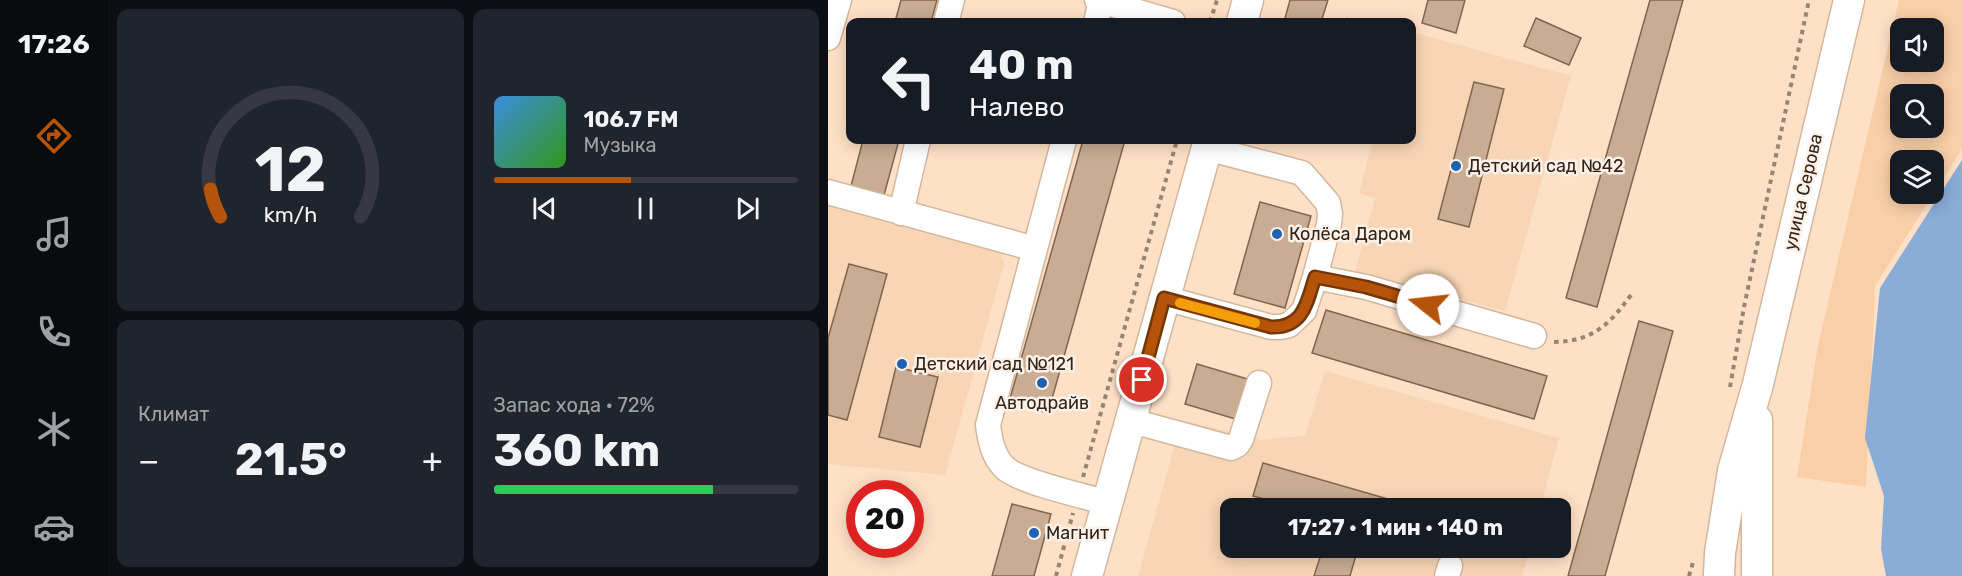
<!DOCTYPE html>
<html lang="ru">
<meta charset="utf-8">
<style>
:root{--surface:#171b24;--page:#20242c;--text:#f1f3f6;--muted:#9ea1a6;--line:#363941;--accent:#b45309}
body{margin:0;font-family:Rubik,sans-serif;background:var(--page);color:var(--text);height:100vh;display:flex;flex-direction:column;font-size:22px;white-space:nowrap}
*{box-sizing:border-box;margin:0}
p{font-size:20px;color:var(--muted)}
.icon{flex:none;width:33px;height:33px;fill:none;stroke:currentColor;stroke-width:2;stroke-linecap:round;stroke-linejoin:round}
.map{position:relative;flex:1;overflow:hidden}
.side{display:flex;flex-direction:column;gap:9px;padding:9px;background:#0d0f14;width:720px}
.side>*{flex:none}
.banner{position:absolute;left:18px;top:18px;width:570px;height:126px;border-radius:12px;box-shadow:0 3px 15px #0003;background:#171b24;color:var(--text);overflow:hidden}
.tools{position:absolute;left:1062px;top:18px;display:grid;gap:12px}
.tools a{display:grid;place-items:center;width:54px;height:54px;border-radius:12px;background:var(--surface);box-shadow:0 3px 15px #0003;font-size:30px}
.speed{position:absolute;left:18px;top:480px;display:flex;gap:12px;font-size:30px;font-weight:700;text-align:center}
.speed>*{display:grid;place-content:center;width:78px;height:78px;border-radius:50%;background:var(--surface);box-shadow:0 3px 15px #0003;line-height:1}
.speed .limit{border:9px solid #d22;background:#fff;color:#111}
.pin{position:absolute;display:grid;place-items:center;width:51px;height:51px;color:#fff;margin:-26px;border:3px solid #fff;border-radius:50%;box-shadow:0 2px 6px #0007}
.me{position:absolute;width:66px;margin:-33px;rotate:286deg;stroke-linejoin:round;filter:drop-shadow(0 0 4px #0008)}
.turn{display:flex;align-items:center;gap:21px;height:126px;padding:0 24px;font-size:27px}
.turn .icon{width:78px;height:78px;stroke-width:2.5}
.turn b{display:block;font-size:42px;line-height:51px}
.big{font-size:45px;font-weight:700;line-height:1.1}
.side .tile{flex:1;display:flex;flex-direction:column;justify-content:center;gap:9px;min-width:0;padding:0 21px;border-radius:12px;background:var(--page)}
.side .dial{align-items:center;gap:0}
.dial svg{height:156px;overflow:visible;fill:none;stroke:var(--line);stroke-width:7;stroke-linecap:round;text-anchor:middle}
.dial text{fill:var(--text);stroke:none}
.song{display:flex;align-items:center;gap:18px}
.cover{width:72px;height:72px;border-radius:9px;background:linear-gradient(135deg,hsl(210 70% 55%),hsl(110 70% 35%))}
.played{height:6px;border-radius:3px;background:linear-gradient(90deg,var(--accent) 45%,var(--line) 45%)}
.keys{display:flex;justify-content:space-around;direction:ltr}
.heat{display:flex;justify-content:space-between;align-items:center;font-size:33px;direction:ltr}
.charge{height:9px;border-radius:4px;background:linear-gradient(90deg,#34c759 72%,var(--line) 0)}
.side .tiles{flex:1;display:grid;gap:9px;grid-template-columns:repeat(2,1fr)}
.trip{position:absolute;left:392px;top:498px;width:351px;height:60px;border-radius:12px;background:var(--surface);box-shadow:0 3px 15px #0003;font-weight:700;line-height:60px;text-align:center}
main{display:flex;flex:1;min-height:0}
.menu{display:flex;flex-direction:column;width:108px;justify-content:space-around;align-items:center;background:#090b0e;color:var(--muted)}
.menu .icon{width:42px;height:42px}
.menu .on{color:var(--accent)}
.menu b{font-size:27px;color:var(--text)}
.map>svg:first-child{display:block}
</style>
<main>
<nav class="menu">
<b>17:26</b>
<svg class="icon on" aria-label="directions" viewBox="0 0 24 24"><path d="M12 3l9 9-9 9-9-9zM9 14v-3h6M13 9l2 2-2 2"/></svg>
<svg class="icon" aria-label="music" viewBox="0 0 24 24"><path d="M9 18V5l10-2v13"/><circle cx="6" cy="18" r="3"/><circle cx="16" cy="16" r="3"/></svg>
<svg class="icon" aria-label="phone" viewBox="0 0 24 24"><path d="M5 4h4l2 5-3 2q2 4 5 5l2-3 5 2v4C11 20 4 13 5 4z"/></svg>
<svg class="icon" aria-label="climate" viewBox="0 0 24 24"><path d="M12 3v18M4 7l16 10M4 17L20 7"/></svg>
<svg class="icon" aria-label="car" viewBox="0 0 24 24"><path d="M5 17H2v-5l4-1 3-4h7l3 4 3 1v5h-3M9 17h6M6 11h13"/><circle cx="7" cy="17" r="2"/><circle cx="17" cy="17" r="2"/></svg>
</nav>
<section class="side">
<div class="tiles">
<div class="tile dial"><svg viewBox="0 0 100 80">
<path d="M14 69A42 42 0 1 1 86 69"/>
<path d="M14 69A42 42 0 0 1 9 55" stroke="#b45309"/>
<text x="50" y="56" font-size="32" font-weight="700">12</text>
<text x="50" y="72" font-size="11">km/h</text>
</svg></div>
<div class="tile">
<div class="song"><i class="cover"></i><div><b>106.7 FM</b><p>Музыка</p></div></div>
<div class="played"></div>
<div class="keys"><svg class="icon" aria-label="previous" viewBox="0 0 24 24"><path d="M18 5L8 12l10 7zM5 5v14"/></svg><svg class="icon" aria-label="pause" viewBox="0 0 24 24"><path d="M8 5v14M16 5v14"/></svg><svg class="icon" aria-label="next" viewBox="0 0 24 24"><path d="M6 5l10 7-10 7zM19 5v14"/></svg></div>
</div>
<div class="tile"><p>Климат</p>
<div class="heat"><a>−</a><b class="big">21.5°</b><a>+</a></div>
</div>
<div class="tile"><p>Запас хода · 72%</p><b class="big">360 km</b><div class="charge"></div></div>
</div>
</section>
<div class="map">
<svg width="1134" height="576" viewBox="0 0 1134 576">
<rect width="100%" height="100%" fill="#fee0c6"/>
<path fill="#f8d5b5" d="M584,32L743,76L677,311L527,272L547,198L531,193L545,140H584Z
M0,197L170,246L176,264L117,475L0,464Z
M497,371L731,438L712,508H402V548H702L694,576H310L354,420L432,440L477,436Z"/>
<path fill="#f9cfa8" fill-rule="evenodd" d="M1071,0H1134V149L1047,286L1038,487L969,477L990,345ZM1072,28H1106V62H1072ZM1072,94H1106V128H1072ZM1072,160H1106V194H1072Z"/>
<path fill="#8aacd7" d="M1134,160V576H1058L1053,549L1056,496L1037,438L1052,288Z"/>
<path fill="#c8ac93" stroke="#80664f" stroke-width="1.5" d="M73,0H109L103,22H67Z
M462,0H500L493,22H456Z
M600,0H637L628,33L594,23Z
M822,0H855L769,307L738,298Z
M708,18L753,38L741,65L696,46Z
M646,82L676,89L641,227L610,219Z
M35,140H71L56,195L23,186Z
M255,140H297L220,413L181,402Z
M432,202L483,216L457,308L406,294Z
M21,264L59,274L19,420L0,415V338Z
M498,310L719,376L706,419L484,353Z
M811,321L845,331L777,576H740Z
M369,364L423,380L411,420L357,404Z
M68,367L110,377L92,447L51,437Z
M435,463L591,508H470L425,496Z
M184,504L223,514L206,576H164Z
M495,548H530L522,576H486Z
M595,548H624L622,555Z"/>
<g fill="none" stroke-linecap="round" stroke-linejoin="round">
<defs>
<path id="minor" d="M269,0L345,22
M118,22L124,0
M268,22L273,1
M0,38L11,0
M236,140L160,425C162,440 165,456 176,467C190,482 257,496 280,503
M0,192L207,249
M73,213L90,140
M487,277L538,287L706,336
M336,298L443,327H452L461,325L476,311L487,277L501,224L502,214L500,203L474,173L378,148
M304,421L403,448L409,445L413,439L431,383
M619,576L622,566"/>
<path id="major" d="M414,22L420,0
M259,576L381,140
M891,576L892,553L905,471L930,384L1021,0
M929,576V420"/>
</defs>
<use href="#minor" stroke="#d3b79d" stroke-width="27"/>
<use href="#major" stroke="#d3b79d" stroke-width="33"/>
<path stroke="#988472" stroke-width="4" stroke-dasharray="4.5 4.5" stroke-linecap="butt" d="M382,22L389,0
M519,22L520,18
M726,342C765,341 781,325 803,295
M902,387L916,307L981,0
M255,477L349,140
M228,576L245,513
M861,576L866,559"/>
<use href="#minor" stroke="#fff" stroke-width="24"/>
<use href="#major" stroke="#fff" stroke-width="30"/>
</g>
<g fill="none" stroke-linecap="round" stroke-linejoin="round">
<defs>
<path id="route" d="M314,380L336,298L443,327C476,328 479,302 487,277L538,287L600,305"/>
</defs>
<use href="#route" stroke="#753606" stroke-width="15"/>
<use href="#route" stroke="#b45309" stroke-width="10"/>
<path stroke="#f59e0b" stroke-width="10" d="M352,303L427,323"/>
</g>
<g fill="#1d61b2" stroke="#fdf1e7" stroke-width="2">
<circle cx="628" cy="166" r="6"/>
<circle cx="449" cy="234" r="6"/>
<circle cx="74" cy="364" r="6"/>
<circle cx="214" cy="383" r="6"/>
<circle cx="206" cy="533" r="6"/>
</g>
<g text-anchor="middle" stroke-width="5" stroke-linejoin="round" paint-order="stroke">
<g font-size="18" fill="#30251b" stroke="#fdf1e7" text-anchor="start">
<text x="640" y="172">Детский сад №42</text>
<text x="461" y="240">Колёса Даром</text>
<text x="86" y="370">Детский сад №121</text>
<text x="214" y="409" text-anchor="middle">Автодрайв</text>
<text x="218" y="539">Магнит</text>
</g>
<g font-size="18" fill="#30251b" stroke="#fdf1e7">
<text transform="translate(975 192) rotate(-77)" y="6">улица Серова</text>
</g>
</g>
</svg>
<div class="tools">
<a><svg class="icon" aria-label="sound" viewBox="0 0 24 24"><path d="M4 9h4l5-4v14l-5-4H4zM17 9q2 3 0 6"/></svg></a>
<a><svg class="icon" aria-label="search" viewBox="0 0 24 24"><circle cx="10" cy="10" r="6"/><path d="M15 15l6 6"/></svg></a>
<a><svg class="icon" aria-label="layers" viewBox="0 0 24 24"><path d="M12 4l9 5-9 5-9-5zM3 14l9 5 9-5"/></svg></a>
</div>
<div class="speed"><div class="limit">20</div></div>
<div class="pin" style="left:314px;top:380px;background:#d93025"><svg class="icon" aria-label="arrive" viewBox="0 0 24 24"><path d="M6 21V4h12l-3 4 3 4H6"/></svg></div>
<svg class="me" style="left:600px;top:305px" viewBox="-20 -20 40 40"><circle r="19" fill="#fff"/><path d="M0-13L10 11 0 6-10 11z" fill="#b45309"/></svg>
<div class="trip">17:27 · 1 мин · 140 m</div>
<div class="banner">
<div class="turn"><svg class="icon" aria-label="left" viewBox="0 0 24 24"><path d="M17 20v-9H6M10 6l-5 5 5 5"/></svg><div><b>40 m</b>Налево</div></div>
</div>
</div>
</main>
